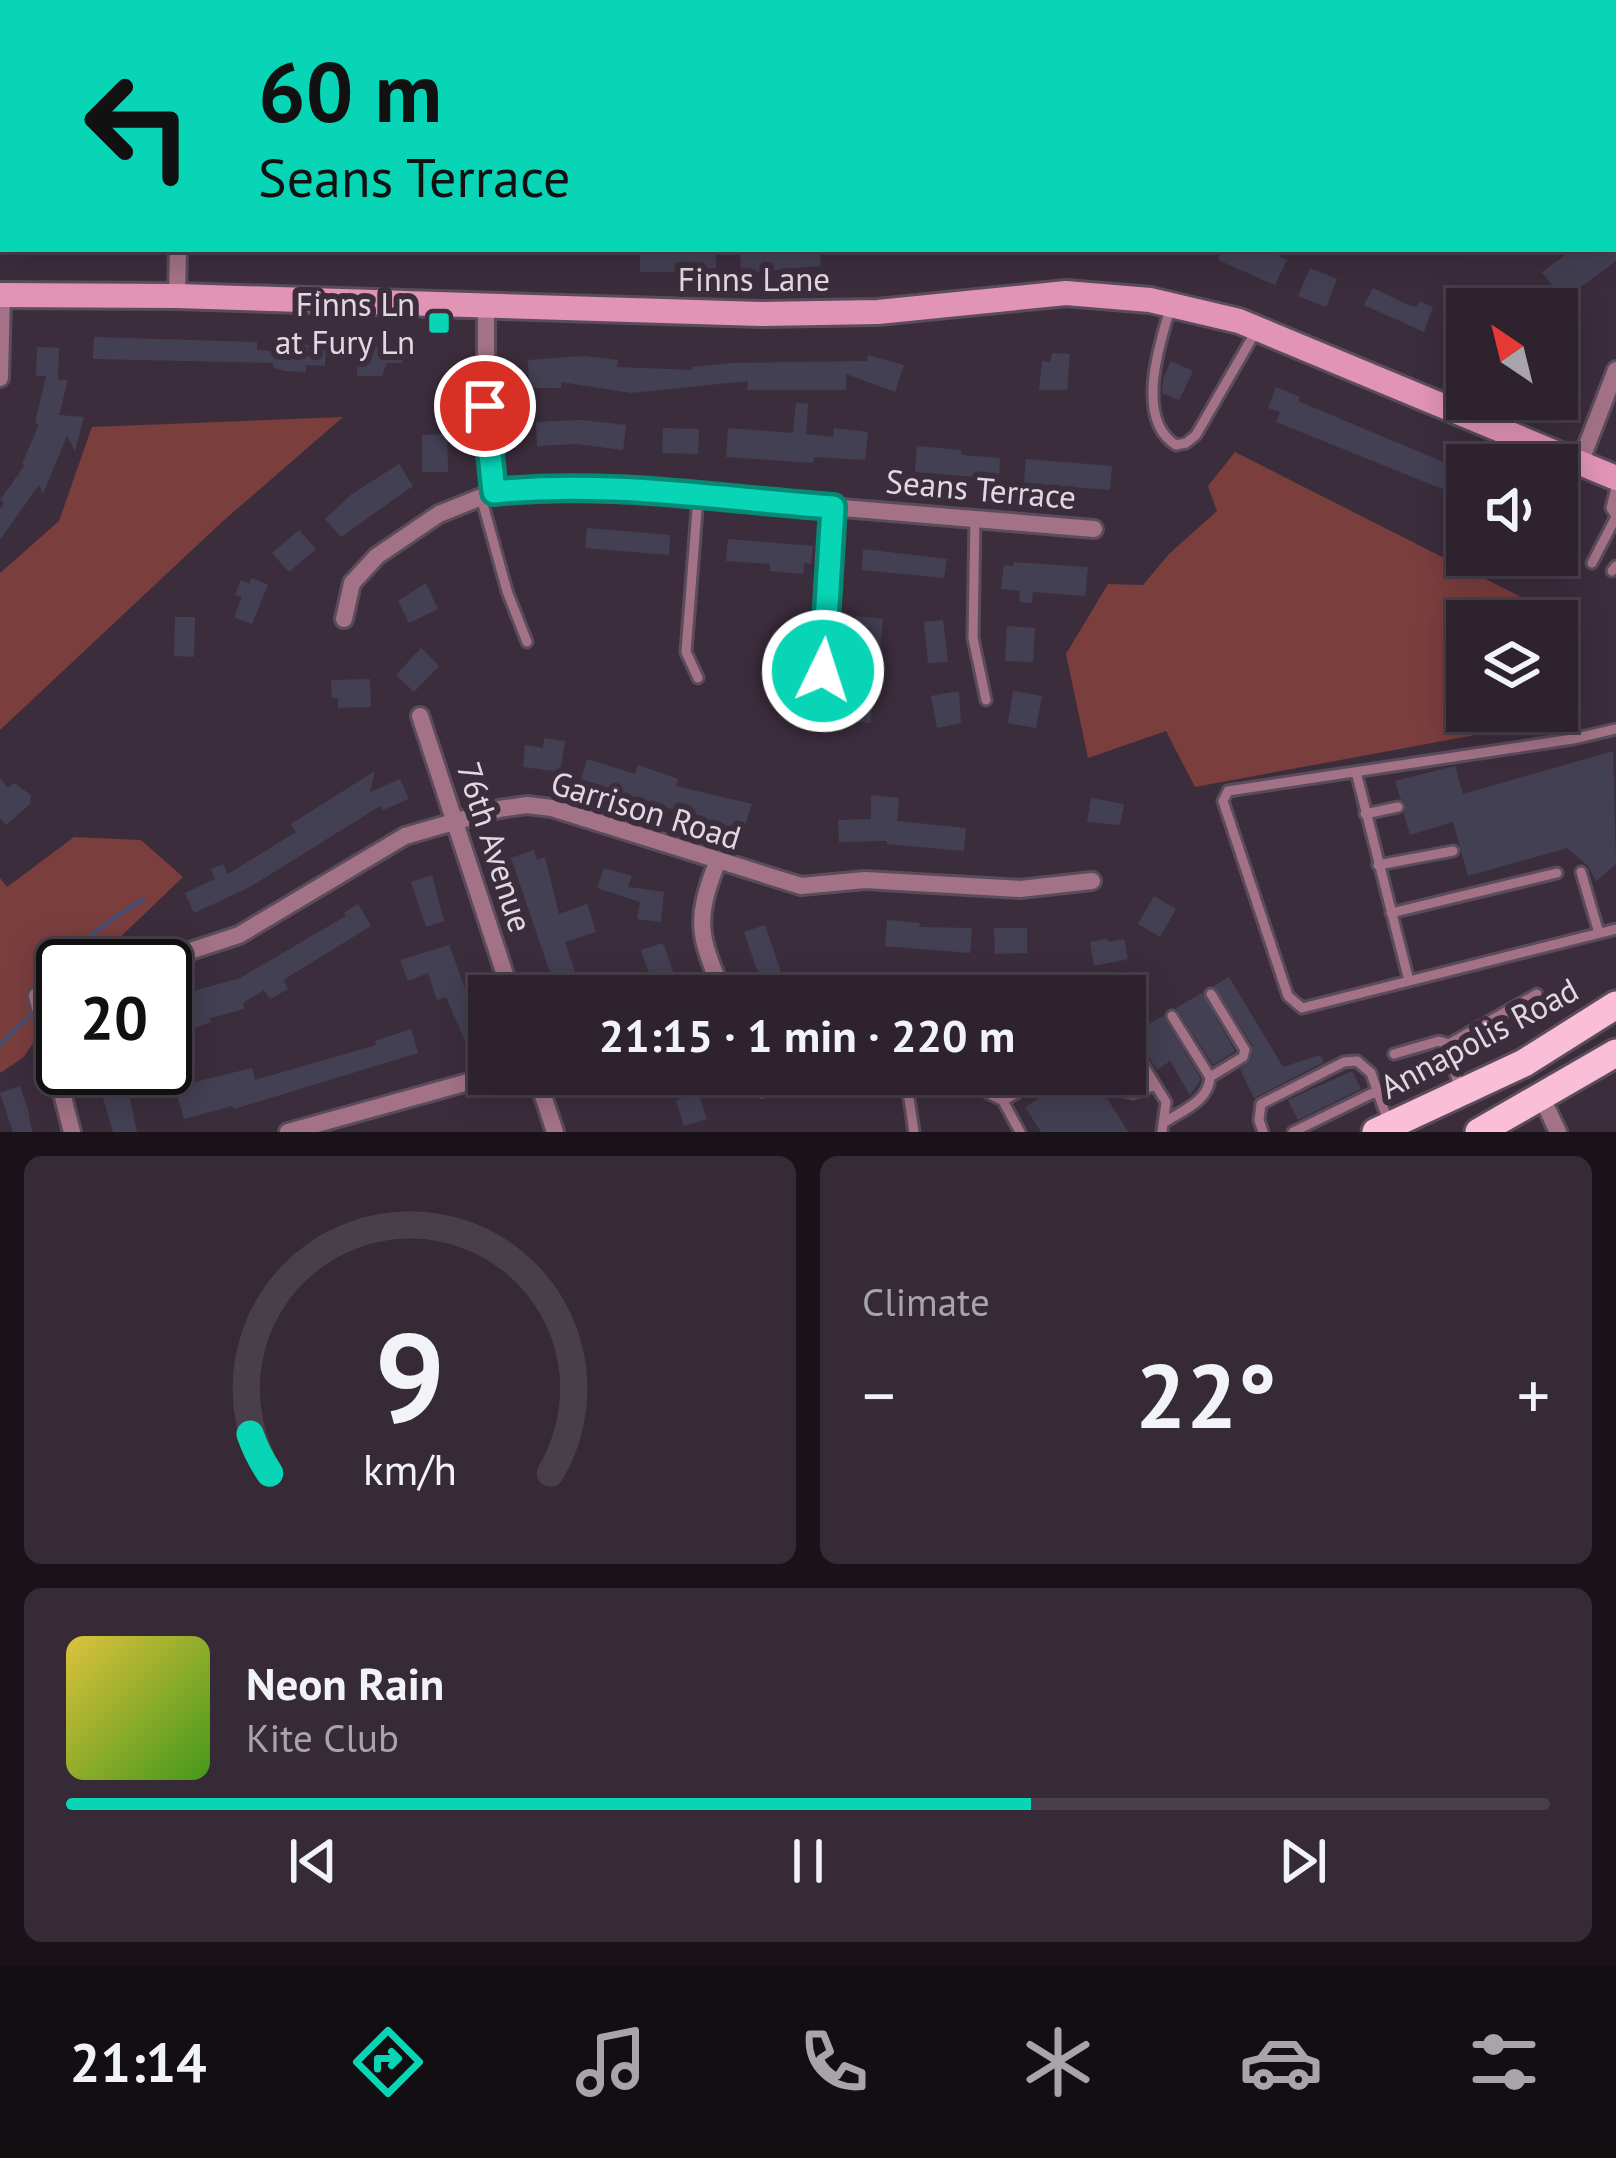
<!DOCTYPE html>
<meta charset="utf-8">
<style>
:root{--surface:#2d222e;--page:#352a36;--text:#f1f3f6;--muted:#a7a4aa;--line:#483f4a;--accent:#07d5b6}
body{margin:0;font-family:"PT Sans",sans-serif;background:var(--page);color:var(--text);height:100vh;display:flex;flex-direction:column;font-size:45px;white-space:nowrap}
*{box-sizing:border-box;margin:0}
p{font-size:39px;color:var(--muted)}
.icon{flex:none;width:66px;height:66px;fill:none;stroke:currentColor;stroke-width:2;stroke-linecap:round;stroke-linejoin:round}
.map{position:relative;height:1132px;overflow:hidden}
.side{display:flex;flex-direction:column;gap:24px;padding:24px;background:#191319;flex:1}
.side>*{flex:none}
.banner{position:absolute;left:0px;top:0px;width:1617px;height:252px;box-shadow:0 6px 30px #0003,0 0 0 3px var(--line);background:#07d5b6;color:#111;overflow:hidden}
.needle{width:78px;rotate:325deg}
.tools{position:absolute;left:1446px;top:288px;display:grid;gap:24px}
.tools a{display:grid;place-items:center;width:132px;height:132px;border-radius:0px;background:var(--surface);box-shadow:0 6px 30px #0003,0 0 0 3px var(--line);font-size:60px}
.speed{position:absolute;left:36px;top:939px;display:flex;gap:24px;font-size:60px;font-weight:700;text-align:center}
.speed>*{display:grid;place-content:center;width:156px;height:156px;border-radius:50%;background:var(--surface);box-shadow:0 6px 30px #0003,0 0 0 3px var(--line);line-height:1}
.speed .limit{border:6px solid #111;border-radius:18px;background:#fff;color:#111}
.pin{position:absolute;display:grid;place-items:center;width:102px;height:102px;color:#fff;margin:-51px;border:6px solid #fff;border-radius:50%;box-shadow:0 3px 12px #0007}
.me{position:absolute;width:132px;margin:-66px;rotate:4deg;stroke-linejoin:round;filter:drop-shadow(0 0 9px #0008)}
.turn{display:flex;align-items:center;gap:42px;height:252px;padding:0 60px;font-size:54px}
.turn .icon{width:156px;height:156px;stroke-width:2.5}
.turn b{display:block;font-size:84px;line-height:102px}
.big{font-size:90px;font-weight:600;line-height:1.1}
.side .card{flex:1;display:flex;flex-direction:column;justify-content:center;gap:18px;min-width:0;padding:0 42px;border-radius:18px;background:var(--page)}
.side .dial{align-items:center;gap:0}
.dial svg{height:312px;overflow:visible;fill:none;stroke:var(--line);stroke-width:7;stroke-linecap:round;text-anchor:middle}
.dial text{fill:var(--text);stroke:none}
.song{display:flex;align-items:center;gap:36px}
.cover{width:144px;height:144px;border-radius:18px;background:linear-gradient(135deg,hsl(50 70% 55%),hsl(100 70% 35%))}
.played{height:12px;border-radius:6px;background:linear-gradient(90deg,var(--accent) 65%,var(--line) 65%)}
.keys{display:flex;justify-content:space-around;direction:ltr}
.heat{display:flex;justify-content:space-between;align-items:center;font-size:66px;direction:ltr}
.side .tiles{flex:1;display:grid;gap:24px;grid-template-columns:1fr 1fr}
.card:last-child{grid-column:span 2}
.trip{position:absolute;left:468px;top:975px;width:678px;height:120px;border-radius:0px;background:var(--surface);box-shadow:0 6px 30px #0003,0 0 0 3px var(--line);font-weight:600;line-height:120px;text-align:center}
.dock{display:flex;height:192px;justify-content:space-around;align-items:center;background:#120e12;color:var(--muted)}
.dock .icon{width:84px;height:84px}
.dock .on{color:var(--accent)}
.dock b{font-size:54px;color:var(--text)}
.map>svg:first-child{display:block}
</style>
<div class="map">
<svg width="1616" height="1132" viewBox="0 0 1616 1132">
<rect width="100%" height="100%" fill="#3c2d3d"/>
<path fill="#7a3e3d" d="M343,417L223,521L0,730V573L59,521L92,427Z
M1235,452L1527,600L1530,621H1467V711H1539L1540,723L1195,787L1166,731L1088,758L1066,654L1108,584L1143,585L1169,554L1217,511L1208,486Z
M74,837L141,840L183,877L90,966H63V996L24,1057L0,1073V878L7,887Z"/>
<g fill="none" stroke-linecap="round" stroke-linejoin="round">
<path stroke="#474e71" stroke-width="4.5" d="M47,983C74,946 103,923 143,900
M0,1045L29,1016"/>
</g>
<path fill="#444054" d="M788,249H820L821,266L741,273L740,253Z
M1223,249H1282L1279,256L1287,260L1275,285L1218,260Z
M1573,249H1616V261L1563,300L1542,272Z
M640,251L716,253V272H640Z
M1310,268L1337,279L1326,307L1298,296Z
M1373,288L1410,306L1417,307L1419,301L1433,307L1424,332L1364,305Z
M94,337L257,342V350L289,352L290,344L326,346L325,366L306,365V372L284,371L273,367V363L93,359Z
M358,345L403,347L402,363H387L382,376H357Z
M37,347L59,348L58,380H68L59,415L84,417L75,451L67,436L43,494L39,485L0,540V509L4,503L0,500L25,465L22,464L39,424L35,423L46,376H36Z
M1052,353L1070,354L1067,390H1039L1042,361L1050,362Z
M868,355L904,365L895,392L846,374V390H747L748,381L631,393L561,382V388H529L528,360L584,356L618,360L617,367L693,370L692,367L732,363L867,361Z
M1171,361L1193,371L1179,400L1162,393L1163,379Z
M1276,387L1300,397L1298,401L1467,472V499L1276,422L1280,412L1268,408Z
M796,403L808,404L806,434L833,437L834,428L868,432L865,460L814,457L813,463L726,457L728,428L793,433Z
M581,420L626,425L623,450L576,444L537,446L536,422Z
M663,428L699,429L698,454L662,453Z
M447,434L448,472H422V435Z
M917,446L961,450V455L1000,458L999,479L915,472Z
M1026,459L1112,466L1110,490L1024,483Z
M399,464L413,486L341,537L325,519L352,494Z
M587,528L670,535L669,555L585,548Z
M299,530L316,549L289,572L272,553Z
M728,539L813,546L811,564L804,563L803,574L770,571V564L726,561Z
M863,549L947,559L944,578L862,570Z
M1014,562L1088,567L1085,596L1033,592L1032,603L1019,602L1020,591L1001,589L1004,565L1014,566Z
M252,578L268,585L252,624L234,617L242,597L235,595L241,580L249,584Z
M426,583L438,609L409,623L398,601Z
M855,616L883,619L880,652L855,649Z
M175,617H195L194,657L174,656Z
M803,618L805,629L812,627L815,647L790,652L784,623Z
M943,620L948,662L928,663L924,622Z
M1007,626L1035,628L1033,662L1005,661Z
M421,648L439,666L414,692L396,675Z
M370,679L371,707L338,708V698H332L331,680Z
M959,691L961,723L937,728L931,696Z
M1013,691L1042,696L1036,728L1008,723Z
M831,700L872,702L871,723L830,720Z
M544,738L565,741L560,772L523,767L525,745L543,748Z
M1613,751L1616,864L1596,881L1588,866L1567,848L1468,876L1453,822L1410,835L1404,814L1406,804L1400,798L1395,781L1455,766L1463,794Z
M587,759L635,774L638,765L678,779L676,786L752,804L743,832L581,780Z
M375,771L370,792L400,779L409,799L383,810L380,806L250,887L194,913L185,893L215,879L211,869L223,864L228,874L296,832L291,824Z
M0,778L8,788L14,783L31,795L30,804L6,825L0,818Z
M871,795L899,798L897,821L966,828L964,851L887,844V841L839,842L838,820L871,819Z
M1091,798L1124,804L1120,825L1087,822Z
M534,850L537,860L545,857L559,914L587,904L596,932L565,942L583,996H558L511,858Z
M604,868L632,876L628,887L664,892L661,922L637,919L640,902L597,888Z
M432,875L444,921L426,927L411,882Z
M1154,896L1176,909L1160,937L1138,924Z
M358,904L371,926L283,980L288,989L270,999L264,990L243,1003L244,1009L210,1018L211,1022L194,1028L191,1020L165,1027V999L240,978L346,916L344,913Z
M887,920L920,923L919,927L972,928L970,953L885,946Z
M765,925L781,972L791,996H766L744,932Z
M994,928H1027V953L995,954Z
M1107,939L1108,942L1124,939L1128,959L1094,966L1090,942Z
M663,943L682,996H657L641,950Z
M449,945L473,1010L479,1008L489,1035L466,1043L446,997L437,1000L428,973L408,981L400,960Z
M1229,977L1283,1067L1320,1055L1324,1062L1254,1098L1240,1069L1251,1061L1253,1046L1214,986Z
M1202,993L1235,1051L1213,1065L1176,1008Z
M1138,1006L1149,1024L1163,1016L1201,1079L1190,1095L1170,1061L1157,1070L1133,1031L1125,1027V1013Z
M411,1029L418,1053L234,1109L232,1106L184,1119L175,1087L252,1068L255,1080L376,1045L375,1041Z
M94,1068H117L122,1085L127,1084L137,1132H113Z
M1352,1071L1361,1089L1298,1120L1288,1100Z
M675,1074H692L707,1119L684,1126L676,1101L684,1097Z
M1074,1074H1092L1128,1132H1041L1025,1107L1053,1090L1049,1084L1056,1077L1059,1075L1063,1081Z
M20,1086L28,1110L32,1132H13L0,1093Z"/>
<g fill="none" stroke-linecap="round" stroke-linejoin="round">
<defs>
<path id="lane" d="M1170,309C1159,345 1135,420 1176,445L1186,443L1196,435L1256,331
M1616,488L1611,508L1616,516
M481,497L507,591L527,642
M975,518L973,638L986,700
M1592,563L1616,517
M1612,571L1616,566
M823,671L833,507
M698,678L686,652L698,497
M1616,729L1573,739L1228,791L1223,801L1288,996L1302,1008L1616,929
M1356,772L1409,981
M1365,814L1398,807
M1378,865L1453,851
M1581,872L1599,933
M1391,913L1557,873
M1125,1036L1166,1102L1162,1132
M1394,1054L1439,1041L1449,1044
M977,1074L988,1093L1003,1101L1048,1074
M1109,1074L1119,1090L1133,1093L1155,1085
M1210,1077L1243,1057L1245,1050L1211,994
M907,1085L914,1132
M1459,1090L1449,1044L1537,994
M1003,1101L1020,1132
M1165,1122C1183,1110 1209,1101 1210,1077L1172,1016
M1263,1132L1259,1120L1261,1104L1344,1062L1357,1061L1371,1073L1388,1121
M1293,1132L1377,1091"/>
<path id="street" d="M175,0L176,3
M533,0L536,3
M772,3L773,0
M1614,104L1616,103
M177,296L178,249
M486,307V426L494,492
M0,378L2,295
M1580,463L1616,370
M344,619L352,583L377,556L439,514L494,492L537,487L651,492L1094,529
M420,716L512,996
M717,863C693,923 700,937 724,996
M144,966L239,935L405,836L499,809L527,805L552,808L801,886L865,880L1020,889L1092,881
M63,989L37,996L72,1132
M536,1074L555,1132
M756,1074L762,1088
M1542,1098L1558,1132
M288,1132L497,1074"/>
<path id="secondary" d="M0,295L177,296L761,314L878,312L1066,293L1150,300L1239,321L1616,478"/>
<path id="primary" d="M1376,1132L1524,1063L1616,1005
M1479,1132L1616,1053"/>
</defs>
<use href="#lane" stroke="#5a4c5b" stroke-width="15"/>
<use href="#street" stroke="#5a4c5b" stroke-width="22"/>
<use href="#secondary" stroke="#5a4c5b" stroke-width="30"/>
<use href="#primary" stroke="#5a4c5b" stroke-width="33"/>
<use href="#lane" stroke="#a37286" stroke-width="9"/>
<use href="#street" stroke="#a37286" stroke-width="16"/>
<use href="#secondary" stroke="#e294b5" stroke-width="24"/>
<use href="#primary" stroke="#fabed6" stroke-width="27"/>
</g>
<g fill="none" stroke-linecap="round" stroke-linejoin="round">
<defs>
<path id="route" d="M485,406L494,492C606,480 721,499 833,507L823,671"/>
</defs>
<use href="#route" stroke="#058a76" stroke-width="30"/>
<use href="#route" stroke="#07d5b6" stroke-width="21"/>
</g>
<rect fill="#07d5b6" stroke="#3c2d3d" stroke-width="4.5" x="427" y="311" width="24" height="24" rx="6"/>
<g text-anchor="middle" stroke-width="12" stroke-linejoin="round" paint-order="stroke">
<g font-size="33" fill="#e1d8e2" stroke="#3c2d3d">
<text x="754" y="291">Finns Lane</text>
<text transform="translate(981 489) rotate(5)" y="12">Seans Terrace</text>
<text transform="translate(646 810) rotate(17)" y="12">Garrison Road</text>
<text transform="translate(495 847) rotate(72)" y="12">76th Avenue</text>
<text transform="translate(1479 1038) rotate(-28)" y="12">Annapolis Road</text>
</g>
<g font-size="33" fill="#e1d8e2" stroke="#3c2d3d" text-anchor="end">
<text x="415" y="316">Finns Ln<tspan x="415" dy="38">at Fury Ln</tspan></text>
</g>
</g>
</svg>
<div class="tools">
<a><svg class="needle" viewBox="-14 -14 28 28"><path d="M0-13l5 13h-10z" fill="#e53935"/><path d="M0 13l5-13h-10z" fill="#a7a4aa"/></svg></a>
<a><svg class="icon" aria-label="sound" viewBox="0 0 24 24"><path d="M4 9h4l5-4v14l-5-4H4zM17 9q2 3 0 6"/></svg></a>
<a><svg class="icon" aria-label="layers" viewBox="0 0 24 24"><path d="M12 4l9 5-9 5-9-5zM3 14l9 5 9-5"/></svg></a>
</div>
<div class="speed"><div class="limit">20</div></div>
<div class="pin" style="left:485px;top:406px;background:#d93025"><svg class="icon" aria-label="arrive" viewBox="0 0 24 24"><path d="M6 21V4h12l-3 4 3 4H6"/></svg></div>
<svg class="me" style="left:823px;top:671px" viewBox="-20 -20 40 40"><circle r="17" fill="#07d5b6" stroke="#fff" stroke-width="3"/><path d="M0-11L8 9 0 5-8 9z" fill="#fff"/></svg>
<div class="trip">21:15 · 1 min · 220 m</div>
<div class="banner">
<div class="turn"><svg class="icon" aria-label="left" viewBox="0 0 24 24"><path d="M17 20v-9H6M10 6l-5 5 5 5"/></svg><div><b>60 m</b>Seans Terrace</div></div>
</div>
</div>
<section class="side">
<div class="tiles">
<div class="card dial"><svg viewBox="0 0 100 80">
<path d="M14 69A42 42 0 1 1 86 69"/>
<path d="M14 69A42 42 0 0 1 9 59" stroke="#07d5b6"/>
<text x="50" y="56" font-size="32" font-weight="700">9</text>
<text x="50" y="72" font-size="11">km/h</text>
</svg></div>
<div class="card"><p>Climate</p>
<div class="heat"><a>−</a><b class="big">22°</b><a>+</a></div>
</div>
<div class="card">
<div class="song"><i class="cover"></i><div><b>Neon Rain</b><p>Kite Club</p></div></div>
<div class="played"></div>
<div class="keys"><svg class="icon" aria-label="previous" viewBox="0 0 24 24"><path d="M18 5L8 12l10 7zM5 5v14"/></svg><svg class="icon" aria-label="pause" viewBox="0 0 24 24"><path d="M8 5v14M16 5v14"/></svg><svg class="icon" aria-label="next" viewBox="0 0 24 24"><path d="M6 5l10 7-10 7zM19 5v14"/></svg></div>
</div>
</div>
</section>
<nav class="dock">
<b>21:14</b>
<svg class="icon on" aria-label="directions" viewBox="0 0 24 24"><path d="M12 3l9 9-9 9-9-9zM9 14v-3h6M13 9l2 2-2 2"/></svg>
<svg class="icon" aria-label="music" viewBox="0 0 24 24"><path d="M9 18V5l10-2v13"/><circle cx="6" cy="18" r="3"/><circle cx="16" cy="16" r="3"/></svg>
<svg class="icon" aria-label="phone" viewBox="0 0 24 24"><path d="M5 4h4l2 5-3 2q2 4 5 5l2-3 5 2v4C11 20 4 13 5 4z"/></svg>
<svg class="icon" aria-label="climate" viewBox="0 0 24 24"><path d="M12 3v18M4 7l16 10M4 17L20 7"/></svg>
<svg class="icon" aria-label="car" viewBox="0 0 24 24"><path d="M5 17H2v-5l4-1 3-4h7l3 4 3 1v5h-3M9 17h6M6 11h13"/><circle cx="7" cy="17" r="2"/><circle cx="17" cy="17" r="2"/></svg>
<svg class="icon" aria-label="filters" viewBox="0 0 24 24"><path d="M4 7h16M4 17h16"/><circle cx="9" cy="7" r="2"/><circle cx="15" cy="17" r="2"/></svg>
</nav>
